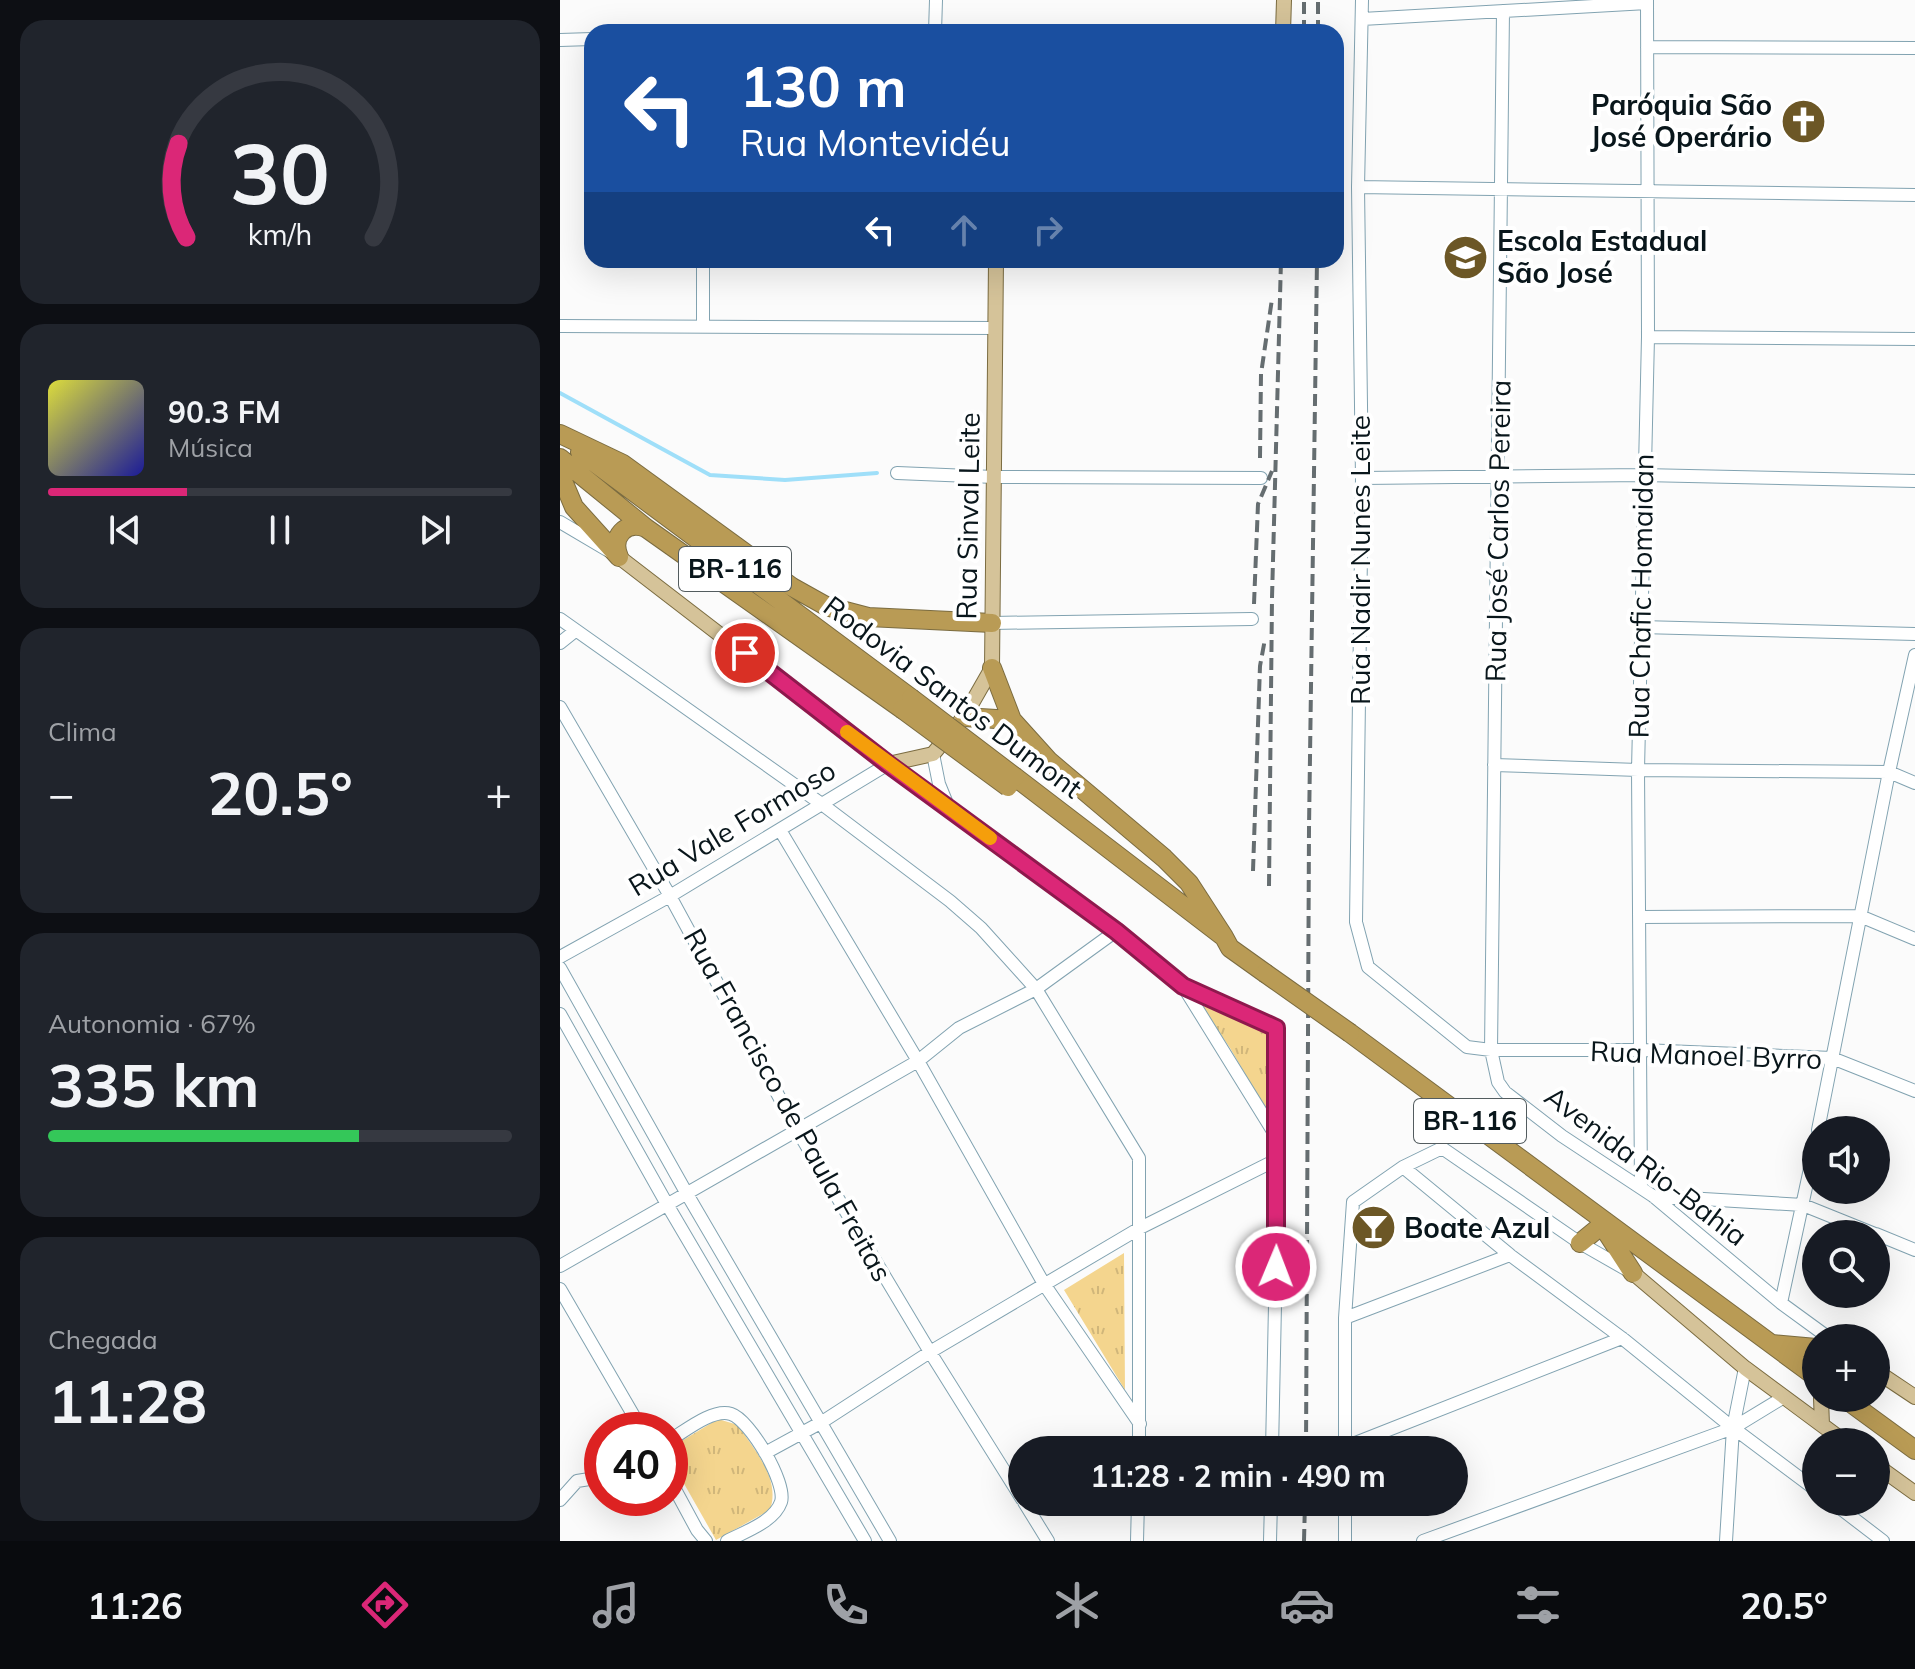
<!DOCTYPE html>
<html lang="pt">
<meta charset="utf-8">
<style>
:root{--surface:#171b24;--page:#20242c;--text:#f1f3f6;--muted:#9ea1a6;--line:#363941;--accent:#db2777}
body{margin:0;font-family:Mulish,sans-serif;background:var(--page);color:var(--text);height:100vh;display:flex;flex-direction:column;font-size:30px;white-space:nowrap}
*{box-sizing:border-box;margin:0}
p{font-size:26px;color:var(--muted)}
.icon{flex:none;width:44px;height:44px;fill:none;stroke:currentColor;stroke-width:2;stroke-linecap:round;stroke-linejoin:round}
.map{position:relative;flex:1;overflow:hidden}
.side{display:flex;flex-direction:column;gap:20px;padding:20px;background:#0d0f14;width:560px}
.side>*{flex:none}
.guide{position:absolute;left:24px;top:24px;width:760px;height:244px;border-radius:24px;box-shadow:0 8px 32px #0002;background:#1a4fa0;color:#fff;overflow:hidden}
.tools{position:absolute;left:1242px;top:1116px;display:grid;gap:16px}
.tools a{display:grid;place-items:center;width:88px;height:88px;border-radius:50%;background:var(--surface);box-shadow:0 8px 32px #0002;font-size:40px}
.speed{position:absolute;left:24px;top:1412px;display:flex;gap:16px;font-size:40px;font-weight:700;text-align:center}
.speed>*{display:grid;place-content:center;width:104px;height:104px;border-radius:50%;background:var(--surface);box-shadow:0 8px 32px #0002;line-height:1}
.speed .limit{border:12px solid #d22;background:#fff;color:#111}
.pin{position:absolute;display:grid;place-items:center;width:68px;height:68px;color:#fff;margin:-34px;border:4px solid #fff;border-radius:50%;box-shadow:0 2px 8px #0007}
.me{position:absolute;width:88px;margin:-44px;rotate:1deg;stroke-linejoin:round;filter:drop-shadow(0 0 6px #0008)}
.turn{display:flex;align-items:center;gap:28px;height:168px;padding:0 24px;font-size:36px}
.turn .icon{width:104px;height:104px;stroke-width:2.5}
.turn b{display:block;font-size:56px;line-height:68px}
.lanes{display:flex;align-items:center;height:76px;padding:0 24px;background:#0003;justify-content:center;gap:40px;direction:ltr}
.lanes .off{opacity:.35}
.big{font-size:60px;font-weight:700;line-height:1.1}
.side .widget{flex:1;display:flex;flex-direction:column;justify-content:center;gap:12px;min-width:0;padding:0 28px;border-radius:24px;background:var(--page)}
.side .dial{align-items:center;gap:0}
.dial svg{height:208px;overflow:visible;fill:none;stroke:var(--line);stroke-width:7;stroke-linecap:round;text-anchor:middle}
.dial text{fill:var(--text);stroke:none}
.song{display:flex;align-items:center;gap:24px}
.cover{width:96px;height:96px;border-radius:12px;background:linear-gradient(135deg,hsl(60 70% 55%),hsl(240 70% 35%))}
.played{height:8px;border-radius:4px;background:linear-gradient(90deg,var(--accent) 30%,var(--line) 30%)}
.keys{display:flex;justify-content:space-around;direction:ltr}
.heat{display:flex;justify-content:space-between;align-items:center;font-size:44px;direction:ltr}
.charge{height:12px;border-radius:6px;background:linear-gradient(90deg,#34c759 67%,var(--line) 0)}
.trip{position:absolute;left:448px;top:1436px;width:460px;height:80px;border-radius:40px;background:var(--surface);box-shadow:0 8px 32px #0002;font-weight:700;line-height:80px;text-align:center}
.tab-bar{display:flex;height:128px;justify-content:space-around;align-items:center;background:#090b0e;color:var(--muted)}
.tab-bar .icon{width:56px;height:56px}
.tab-bar .current{color:var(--accent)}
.tab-bar b{font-size:36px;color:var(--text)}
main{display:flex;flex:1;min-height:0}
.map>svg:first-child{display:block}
</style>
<main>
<section class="side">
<div class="widget dial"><svg viewBox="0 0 100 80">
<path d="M14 69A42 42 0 1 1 86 69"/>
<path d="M14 69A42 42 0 0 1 11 33" stroke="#db2777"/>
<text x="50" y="56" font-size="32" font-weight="700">30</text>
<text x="50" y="72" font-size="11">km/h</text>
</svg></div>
<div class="widget">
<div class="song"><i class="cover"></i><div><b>90.3 FM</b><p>Música</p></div></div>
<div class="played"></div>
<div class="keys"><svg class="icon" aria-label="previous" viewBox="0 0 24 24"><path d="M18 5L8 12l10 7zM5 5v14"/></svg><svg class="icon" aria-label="pause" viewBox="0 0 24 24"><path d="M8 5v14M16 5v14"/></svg><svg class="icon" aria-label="next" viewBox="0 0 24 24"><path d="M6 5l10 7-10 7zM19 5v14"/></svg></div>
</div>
<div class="widget"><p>Clima</p>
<div class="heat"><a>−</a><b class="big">20.5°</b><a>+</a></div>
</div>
<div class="widget"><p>Autonomia · 67%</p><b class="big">335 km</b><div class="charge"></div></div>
<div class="widget"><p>Chegada</p><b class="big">11:28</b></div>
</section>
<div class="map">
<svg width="1355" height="1541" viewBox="0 0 1355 1541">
<defs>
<pattern id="park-tufts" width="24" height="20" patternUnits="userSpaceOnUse" patternTransform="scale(2)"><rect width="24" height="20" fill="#f4d58e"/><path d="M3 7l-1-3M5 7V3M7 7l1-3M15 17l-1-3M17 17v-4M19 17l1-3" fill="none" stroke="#d0b67a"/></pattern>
</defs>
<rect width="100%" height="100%" fill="#fbfbfb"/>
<path fill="url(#park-tufts)" d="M634,995L711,1030L712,1120L670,1048Z
M564,1253L565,1390L504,1290Z
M158,1419L178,1425C194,1450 221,1478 210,1510L156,1540L110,1459V1448Z"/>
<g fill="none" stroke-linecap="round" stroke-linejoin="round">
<path stroke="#9fdff9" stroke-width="4" d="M0,393L150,475L225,480L317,473"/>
<defs>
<path id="minor" d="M802,0L798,187L802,478L796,922L808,967L907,1047L931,1050H1082L1272,1058L1355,1091
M943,11L931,1050L938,1082L945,1092L1002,1136L1093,1196L1221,1303L1269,1338
M802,19L1087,3
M375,32L376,0
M0,40L32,39
M1087,47L1355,48
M798,187L1355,195
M143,264V327
M0,326L436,328
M1088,337L1355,339
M337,473L434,477L701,478
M802,478L1083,475L1355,481
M0,522L49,551
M0,619L263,805L390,901L421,928L476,989L579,1158V1450
M432,623L692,619
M1080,627L1355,634
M0,643L15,631
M0,707L110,896L237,1130L370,1352L462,1499
M373,754L379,784L388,806
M934,765L1078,770L1329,772L1355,783
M220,830L358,1061L484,1284L580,1424
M1080,917L1300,916L1355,939
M0,957L110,896L328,764L556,931L623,986L716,1028L718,1159L712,1450
M0,968L127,1194L330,1541
M623,986L716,1136
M0,1014L108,1206L305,1541
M1258,1130L1329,772L1355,655
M843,1167L950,1255L1062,1338L1168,1424L1256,1490
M1081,1188L1078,770L1088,337L1087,0
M1093,1196L1243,1205L1315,1234
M1316,1234L1355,1250
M0,1266L358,1061L399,1028L476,989L556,931
M0,1289L82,1430
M1221,1303L1256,1141
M785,1318L950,1255
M110,1440C125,1431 153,1408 171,1414C190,1420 227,1483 221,1502C214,1522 184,1532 167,1541
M785,1447L1062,1338
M785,1450V1318L793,1202L843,1167L882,1148L1020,1243L1069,1271
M205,1453L262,1422L370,1352L580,1228L718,1159
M110,1480L137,1530L146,1541
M0,1500L17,1481L42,1477
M464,1502L488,1541
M785,1502V1541
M1272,1502L1323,1541
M577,1541L578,1502
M710,1541L711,1502
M863,1541L1173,1428L1224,1397
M1166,1541L1173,1428L1185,1368"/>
<path id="major" d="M723,32L724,0
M59,557L328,764L373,754L404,717L432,668L436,260
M1073,1273L1185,1368L1285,1442
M1316,1371L1355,1397
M1261,1398L1262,1425
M1316,1465L1355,1493"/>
<path id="highway" d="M0,434L63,464L232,587L266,606L308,617L432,623
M20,452L351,698
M0,458L86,528L342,709
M0,474L14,507L59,557
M59,557C50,537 66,520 86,528
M432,668L452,720L489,761L604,858L629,883L664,937
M404,717L452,720
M455,777L664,937L670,948L705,973
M790,1033L1256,1377
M1040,1222L1073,1273
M1020,1243L1042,1225
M1212,1344L1256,1348
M1284,1398L1355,1450"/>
</defs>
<use href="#minor" stroke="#82a3b1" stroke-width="14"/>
<use href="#major" stroke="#7b6c41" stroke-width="16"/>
<use href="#highway" stroke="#7b6c41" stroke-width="20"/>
<use href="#minor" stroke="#fff" stroke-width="12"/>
<use href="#major" stroke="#d5c399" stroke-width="14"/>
<use href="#highway" stroke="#b99b55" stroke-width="18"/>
<path stroke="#656d70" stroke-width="4" stroke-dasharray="12 6" stroke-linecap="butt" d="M744,32V0
M758,32V0
M700,458L701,374L712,299
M694,604L698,504L712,471
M693,871L700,666L705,639
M709,886L712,598L721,260
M746,1450L749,828L757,260
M744,1541L745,1502"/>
<defs>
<path id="highway-bridge" d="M351,698L455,777
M342,709L448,787
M705,973L790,1033"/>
</defs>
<use href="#highway-bridge" stroke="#7b6c41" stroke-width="20" stroke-linecap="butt"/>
<use href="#highway-bridge" stroke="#b99b55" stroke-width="18"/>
</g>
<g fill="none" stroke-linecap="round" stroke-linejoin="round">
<defs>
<path id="route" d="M185,653L328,764L556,931L623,986L716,1028V1267"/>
</defs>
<use href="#route" stroke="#8e194d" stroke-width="20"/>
<use href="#route" stroke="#db2777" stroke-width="14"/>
<path stroke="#f59e0b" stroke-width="14" d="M287,732L430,838"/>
</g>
<defs>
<symbol id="church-disc" viewBox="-11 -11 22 22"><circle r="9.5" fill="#6c5726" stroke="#fff"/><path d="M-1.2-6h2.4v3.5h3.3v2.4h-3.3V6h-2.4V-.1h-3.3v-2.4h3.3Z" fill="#fff"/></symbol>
<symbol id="school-disc" viewBox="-11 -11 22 22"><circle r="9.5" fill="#6c5726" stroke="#fff"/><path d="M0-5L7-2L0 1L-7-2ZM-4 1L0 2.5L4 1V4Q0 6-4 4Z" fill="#fff"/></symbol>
<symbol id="bar-disc" viewBox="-11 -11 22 22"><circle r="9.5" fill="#6c5726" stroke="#fff"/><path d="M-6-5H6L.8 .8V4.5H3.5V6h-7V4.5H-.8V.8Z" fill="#fff"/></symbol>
</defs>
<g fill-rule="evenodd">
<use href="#church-disc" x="1218" y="96" width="51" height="51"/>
<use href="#school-disc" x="880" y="232" width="51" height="51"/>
<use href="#bar-disc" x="788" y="1202" width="51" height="51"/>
</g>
<g text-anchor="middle" stroke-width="8" stroke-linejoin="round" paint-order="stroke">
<g fill="#fff" stroke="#535c5f" stroke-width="2">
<rect x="119" y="547" width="112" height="44" rx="6"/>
<rect x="854" y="1099" width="112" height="44" rx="6"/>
</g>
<g font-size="26" font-weight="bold" fill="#09161b">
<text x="175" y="578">BR-116</text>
<text x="910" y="1130">BR-116</text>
</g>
<g font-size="28" font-weight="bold" fill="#09161b" stroke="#fff" text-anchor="start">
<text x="1212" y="115" text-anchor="end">Paróquia São<tspan x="1212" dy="32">José Operário</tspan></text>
<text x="937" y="251">Escola Estadual<tspan x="937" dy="32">São José</tspan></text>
<text x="844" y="1238">Boate Azul</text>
</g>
<g font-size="28" fill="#09161b" stroke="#fff">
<text transform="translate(408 516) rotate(-89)" y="10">Rua Sinval Leite</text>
<text transform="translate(938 531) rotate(-89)" y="10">Rua José Carlos Pereira</text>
<text transform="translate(800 560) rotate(-90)" y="10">Rua Nadir Nunes Leite</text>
<text transform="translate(1081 596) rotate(-89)" y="10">Rua Chafic Homaidan</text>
<text transform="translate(393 697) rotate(37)" y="10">Rodovia Santos Dumont</text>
<text transform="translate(172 828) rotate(-31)" y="10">Rua Vale Formoso</text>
<text transform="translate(1146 1055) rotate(2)" y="10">Rua Manoel Byrro</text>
<text transform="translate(228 1105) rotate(61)" y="10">Rua Francisco de Paula Freitas</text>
<text transform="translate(1086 1166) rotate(37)" y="10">Avenida Rio-Bahia</text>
</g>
</g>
</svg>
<div class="tools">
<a><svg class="icon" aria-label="sound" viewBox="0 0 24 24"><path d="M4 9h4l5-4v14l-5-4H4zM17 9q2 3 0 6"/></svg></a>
<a><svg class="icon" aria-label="search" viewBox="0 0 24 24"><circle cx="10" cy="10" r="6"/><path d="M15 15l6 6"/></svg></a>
<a>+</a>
<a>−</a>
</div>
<div class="speed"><div class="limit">40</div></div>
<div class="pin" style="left:185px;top:653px;background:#d93025"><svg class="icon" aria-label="arrive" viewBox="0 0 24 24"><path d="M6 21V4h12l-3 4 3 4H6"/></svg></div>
<svg class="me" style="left:716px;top:1267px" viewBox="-20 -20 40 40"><circle r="17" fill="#db2777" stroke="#fff" stroke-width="3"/><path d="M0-11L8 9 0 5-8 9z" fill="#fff"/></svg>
<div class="trip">11:28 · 2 min · 490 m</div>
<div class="guide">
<div class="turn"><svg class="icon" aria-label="left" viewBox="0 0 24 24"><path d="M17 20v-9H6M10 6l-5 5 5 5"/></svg><div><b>130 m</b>Rua Montevidéu</div></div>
<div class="lanes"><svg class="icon" aria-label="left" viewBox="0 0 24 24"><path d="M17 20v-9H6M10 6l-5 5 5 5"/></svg><svg class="icon off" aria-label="ahead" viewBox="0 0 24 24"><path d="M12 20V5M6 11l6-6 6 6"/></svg><svg class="icon off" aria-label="right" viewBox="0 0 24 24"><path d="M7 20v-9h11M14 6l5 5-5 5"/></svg></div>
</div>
</div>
</main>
<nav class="tab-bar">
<b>11:26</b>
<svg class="icon current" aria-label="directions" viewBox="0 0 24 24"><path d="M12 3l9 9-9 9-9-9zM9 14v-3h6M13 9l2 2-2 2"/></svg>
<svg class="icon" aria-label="music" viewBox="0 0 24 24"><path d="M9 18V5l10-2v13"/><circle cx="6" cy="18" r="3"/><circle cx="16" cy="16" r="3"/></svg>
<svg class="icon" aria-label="phone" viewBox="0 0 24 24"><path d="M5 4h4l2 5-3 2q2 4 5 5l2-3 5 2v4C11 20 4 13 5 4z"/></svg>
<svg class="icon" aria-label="climate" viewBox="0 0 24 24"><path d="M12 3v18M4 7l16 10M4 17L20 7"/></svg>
<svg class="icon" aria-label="car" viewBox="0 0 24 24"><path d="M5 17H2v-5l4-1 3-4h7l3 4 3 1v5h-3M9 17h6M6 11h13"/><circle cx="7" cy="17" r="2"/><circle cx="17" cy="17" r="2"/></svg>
<svg class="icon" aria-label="filters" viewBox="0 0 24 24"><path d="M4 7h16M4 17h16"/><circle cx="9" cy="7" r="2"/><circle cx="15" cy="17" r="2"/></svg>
<b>20.5°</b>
</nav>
